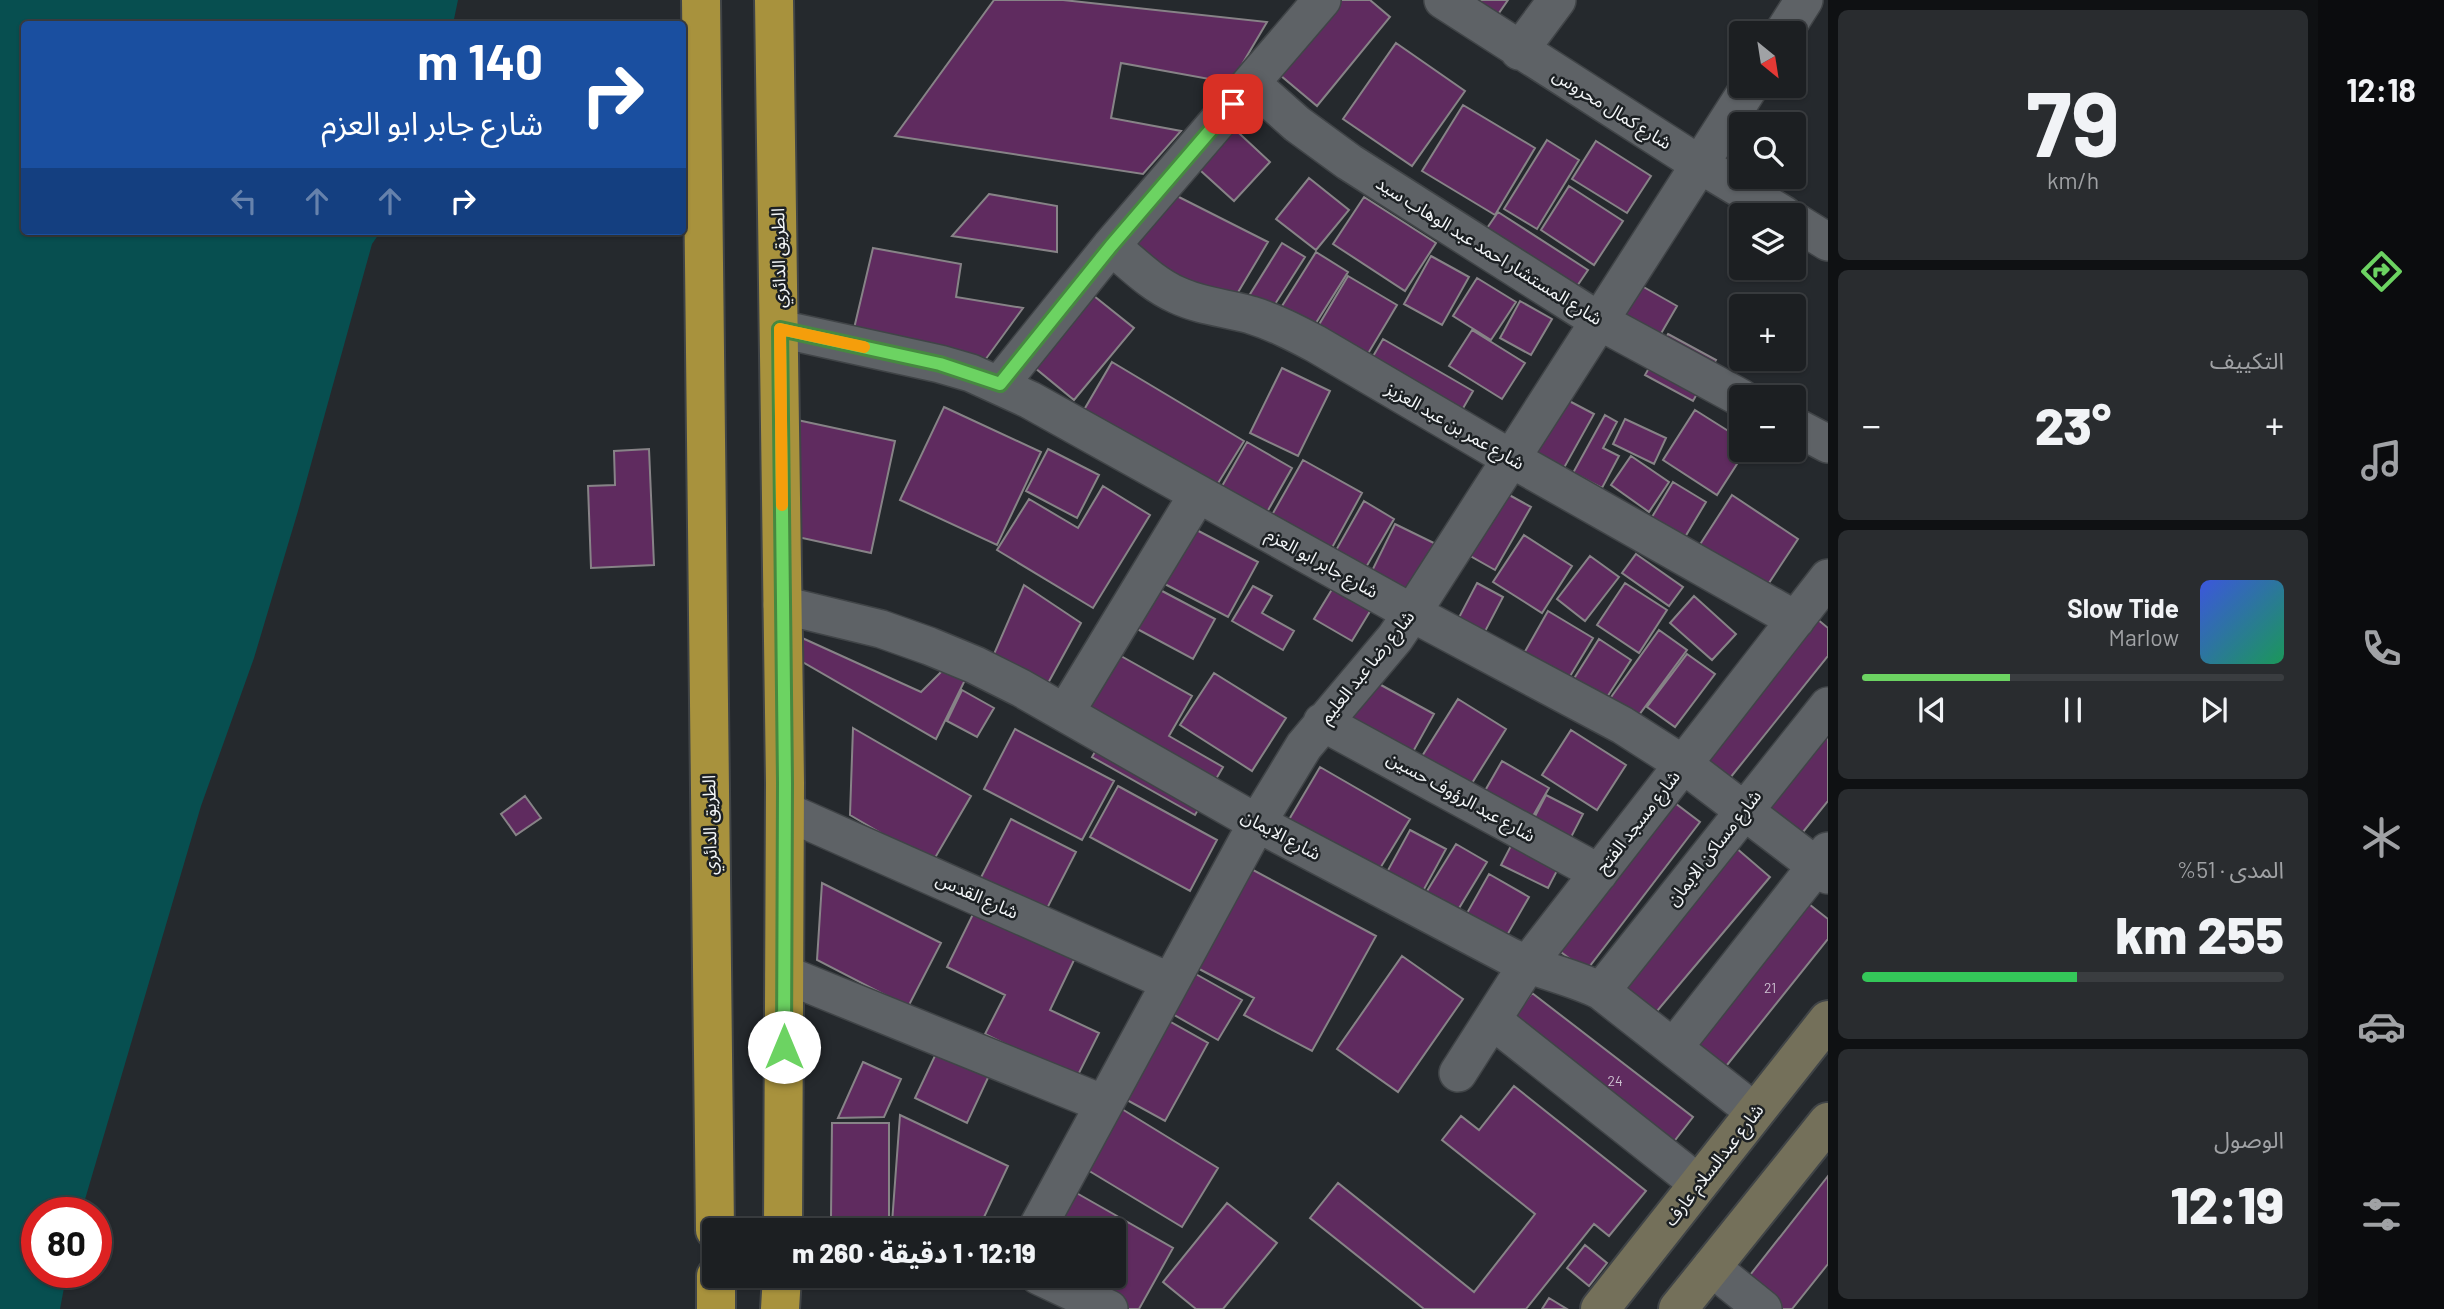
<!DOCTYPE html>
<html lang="ar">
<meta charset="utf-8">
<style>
:root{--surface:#1c1f22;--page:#292c2f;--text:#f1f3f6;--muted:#a0a2a5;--line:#3a3d40;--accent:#6cd362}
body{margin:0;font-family:Barlow,"Noto Sans Arabic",sans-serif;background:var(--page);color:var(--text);direction:rtl;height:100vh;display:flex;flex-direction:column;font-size:26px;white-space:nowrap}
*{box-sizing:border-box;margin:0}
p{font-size:23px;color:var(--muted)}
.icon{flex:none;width:38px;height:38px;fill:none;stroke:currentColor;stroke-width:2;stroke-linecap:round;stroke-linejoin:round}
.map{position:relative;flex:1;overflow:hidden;direction:ltr}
.drawer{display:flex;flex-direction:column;gap:10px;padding:10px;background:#0f1113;width:490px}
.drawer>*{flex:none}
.banner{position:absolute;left:21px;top:21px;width:665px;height:214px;border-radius:7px;box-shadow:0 2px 5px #0004,0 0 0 2px var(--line);direction:rtl;background:#1a4fa0;color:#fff;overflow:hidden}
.needle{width:46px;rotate:150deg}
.buttons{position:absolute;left:1729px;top:21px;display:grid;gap:14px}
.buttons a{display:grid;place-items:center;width:77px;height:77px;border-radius:7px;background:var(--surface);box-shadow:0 2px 5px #0004,0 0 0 2px var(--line);font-size:35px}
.speed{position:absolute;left:21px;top:1197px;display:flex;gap:14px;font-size:35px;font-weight:700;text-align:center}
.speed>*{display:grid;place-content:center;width:91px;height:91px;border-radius:50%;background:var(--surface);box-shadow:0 2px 5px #0004,0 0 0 2px var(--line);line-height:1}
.speed .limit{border:10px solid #d22;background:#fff;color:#111}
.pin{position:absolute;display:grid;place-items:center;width:60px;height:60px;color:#fff;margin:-30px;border-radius:14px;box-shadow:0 4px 10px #0006}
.me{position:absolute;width:77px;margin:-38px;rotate:0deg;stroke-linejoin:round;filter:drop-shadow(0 0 5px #0008)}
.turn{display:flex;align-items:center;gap:24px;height:147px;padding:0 28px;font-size:32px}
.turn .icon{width:91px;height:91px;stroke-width:2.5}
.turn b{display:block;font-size:49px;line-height:60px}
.lanes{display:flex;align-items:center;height:66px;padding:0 28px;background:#0003;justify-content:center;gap:35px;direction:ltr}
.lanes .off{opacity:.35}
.big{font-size:52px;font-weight:800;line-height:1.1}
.drawer .widget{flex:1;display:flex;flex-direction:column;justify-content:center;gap:10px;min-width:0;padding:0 24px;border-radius:10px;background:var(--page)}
.drawer .dial{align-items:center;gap:0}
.dial b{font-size:91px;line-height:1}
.song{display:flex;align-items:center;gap:21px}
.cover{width:84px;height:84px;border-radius:10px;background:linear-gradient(135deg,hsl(230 70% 55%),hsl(150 70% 35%))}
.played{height:7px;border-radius:4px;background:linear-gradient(90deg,var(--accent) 35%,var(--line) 35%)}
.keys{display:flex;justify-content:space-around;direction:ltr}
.heat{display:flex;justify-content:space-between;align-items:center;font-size:38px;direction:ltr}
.charge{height:10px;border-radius:5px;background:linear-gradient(90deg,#34c759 51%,var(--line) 0)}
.trip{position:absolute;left:702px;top:1218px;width:424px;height:70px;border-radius:7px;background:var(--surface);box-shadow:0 2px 5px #0004,0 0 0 2px var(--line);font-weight:800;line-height:70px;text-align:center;direction:rtl}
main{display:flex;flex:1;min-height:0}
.tabs{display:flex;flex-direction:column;width:126px;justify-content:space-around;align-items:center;background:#0b0c0e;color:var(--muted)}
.tabs .icon{width:49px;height:49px}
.tabs .active{color:var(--accent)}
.tabs b{font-size:32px;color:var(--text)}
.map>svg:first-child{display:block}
</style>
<main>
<nav class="tabs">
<b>12:18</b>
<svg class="icon active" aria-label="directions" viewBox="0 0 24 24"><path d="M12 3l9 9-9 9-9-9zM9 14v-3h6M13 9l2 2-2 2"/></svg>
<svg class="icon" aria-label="music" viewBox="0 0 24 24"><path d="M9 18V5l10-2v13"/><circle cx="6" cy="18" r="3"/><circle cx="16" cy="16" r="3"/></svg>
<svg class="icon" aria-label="phone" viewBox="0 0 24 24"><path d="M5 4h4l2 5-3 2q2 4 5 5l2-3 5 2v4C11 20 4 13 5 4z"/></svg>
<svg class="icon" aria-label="climate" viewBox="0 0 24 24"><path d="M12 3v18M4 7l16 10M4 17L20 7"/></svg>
<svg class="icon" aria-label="car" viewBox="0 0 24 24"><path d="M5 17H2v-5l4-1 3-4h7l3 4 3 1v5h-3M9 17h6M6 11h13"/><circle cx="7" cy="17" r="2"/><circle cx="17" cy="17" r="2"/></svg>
<svg class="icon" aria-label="filters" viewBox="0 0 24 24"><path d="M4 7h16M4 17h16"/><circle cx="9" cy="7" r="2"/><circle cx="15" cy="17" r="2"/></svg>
</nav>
<section class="drawer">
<div class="widget dial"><b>79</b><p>km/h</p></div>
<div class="widget"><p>التكييف</p>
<div class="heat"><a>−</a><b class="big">23°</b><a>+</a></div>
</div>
<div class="widget">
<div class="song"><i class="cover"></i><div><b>Slow Tide</b><p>Marlow</p></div></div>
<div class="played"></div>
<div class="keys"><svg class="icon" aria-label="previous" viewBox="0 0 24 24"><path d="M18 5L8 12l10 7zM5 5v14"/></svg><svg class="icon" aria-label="pause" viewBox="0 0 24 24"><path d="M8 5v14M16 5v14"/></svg><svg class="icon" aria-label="next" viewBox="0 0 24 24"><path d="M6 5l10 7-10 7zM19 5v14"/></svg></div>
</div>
<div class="widget"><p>المدى · 51%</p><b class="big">255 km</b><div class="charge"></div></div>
<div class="widget"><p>الوصول</p><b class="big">12:19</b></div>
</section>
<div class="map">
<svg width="1828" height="1309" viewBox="0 0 1828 1309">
<rect width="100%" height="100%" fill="#25292d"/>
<path fill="#074f50" d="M0,0H458L453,24H24V231H381L372,244L298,511L254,658L201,806L81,1213H37V1272H67L60,1309H0Z"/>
<path fill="#5f2b5f" stroke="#878387" stroke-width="2" d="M994,0H1063L1267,22L1231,83L1121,63L1111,118L1181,131L1143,174L895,136Z
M1331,0H1370L1390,17L1317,106L1274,70Z
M1459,0H1508L1492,23Z
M1396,43L1465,91L1412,166L1343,119Z
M1463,105L1535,148L1495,215L1422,171Z
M1227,122L1270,162L1234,201L1191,162Z
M1547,140L1579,160L1537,229L1504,209Z
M1596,141L1651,176L1627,213L1572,179Z
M1309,178L1349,210L1316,250L1276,219Z
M1569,186L1623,221L1594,265L1541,230Z
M1169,192L1268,242L1231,304L1177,287L1125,245Z
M989,194L1057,206V252L952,236Z
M1364,197L1436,243L1405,291L1333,244Z
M1498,212L1588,270L1571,295L1481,237Z
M1282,243L1305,257L1270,312L1247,299Z
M873,248L961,264L956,297L1023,308L980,367L852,337Z
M1316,252L1348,272L1309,334L1277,314Z
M1431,256L1469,277L1442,325L1404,304Z
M1348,276L1397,305L1363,362L1314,333Z
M1477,278L1516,302L1491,340L1453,316Z
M1633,281L1677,306L1655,344L1612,319Z
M1089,292L1134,328L1074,400L1029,363Z
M1520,301L1552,319L1531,355L1500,338Z
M1472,330L1525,363L1502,399L1449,366Z
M1668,334L1716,360L1693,401L1645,375Z
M1383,339L1473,391L1458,417L1368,365Z
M1112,362L1244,441L1212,493L1081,415Z
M1282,368L1330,391L1298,456L1250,433Z
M1554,393L1594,414L1560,475L1520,453Z
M944,407L1041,452L997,545L900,500Z
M1695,410L1741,439V450H1746L1717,495L1663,460Z
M1605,415L1617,422L1603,448L1619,456L1602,488L1573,473Z
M788,418L895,441L871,553L793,536Z
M1625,419L1666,438L1654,464L1613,444Z
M1247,442L1292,468L1262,521L1217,495Z
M649,449L654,565L591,568L588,486L615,485L614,451Z
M1048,449L1099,475L1077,518L1026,491Z
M1631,456L1669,482L1649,512L1611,485Z
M1303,460L1362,493L1328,555L1268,522Z
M1673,482L1706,502L1679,547L1646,527Z
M1103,486L1150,515L1093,608L997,550L1029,499L1078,528Z
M1493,486L1531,507L1495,570L1458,549Z
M1732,495L1798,539L1765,589L1699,546Z
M1364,501L1394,519L1361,576L1331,559Z
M1395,524L1440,546L1412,601L1368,579Z
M1187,525L1258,562L1228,617L1157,580Z
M1524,535L1572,566L1542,613L1493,582Z
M1636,554L1683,587L1669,606L1622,573Z
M1590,556L1619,577L1585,621L1557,599Z
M1147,583L1215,619L1193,659L1126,623Z
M1477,583L1503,597L1480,641L1454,627Z
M1625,583L1667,610L1639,653L1597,625Z
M1024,585L1081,623L1047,685L994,654Z
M1253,586L1272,596L1262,613L1294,631L1283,650L1232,621Z
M1334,586L1372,608L1352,641L1314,619Z
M1694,596L1736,634L1712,660L1670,623Z
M1548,611L1593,638L1563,688L1519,662Z
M1811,614L1828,628V656L1726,783L1695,758Z
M1659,630L1687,650L1636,719L1609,700Z
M800,637L921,692L948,665L967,676L936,739L794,657Z
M1599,639L1631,660L1600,708L1568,688Z
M1096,642L1192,696L1169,736L1223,767L1195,815L1092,757L1112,722L1065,695Z
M1687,654L1715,674L1675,727L1647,707Z
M1214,673L1286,718L1252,771L1180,725Z
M1370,679L1434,714L1409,759L1345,723Z
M962,690L994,708L977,737L947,721Z
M1458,699L1506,729L1467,791L1419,761Z
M1828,722V801L1799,837L1761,806Z
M853,728L971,796L932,863L850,815Z
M1015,729L1114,781L1082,840L984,789Z
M1571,730L1626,765L1597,810L1542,775Z
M1502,761L1549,788L1529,823L1482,796Z
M1320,767L1410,819L1376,875L1287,823Z
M1118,786L1217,840L1190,891L1090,837Z
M1546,795L1583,814L1567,845L1530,826Z
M525,796L541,818L516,835L501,814Z
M1667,797L1700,822L1586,971L1553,946Z
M1011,819L1076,852L1040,922L975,889Z
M1410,830L1446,849L1417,902L1381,883Z
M1515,838L1562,861L1548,888L1501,865Z
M1456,844L1487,862L1450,923L1419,904Z
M1735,847L1770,877L1652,1017L1616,987Z
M1240,863L1376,936L1312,1051L1244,1015L1254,998L1186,962Z
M1489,874L1529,897L1502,944L1462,922Z
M822,883L941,943L908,1007L817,960Z
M1800,897L1828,919V939L1719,1075L1682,1045Z
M976,908L1076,956L1050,1010L1099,1033L1076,1079L985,1034L1005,995L947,967Z
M1402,956L1463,999L1398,1092L1337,1049Z
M1185,968L1242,1000L1218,1040L1162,1008Z
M1532,993L1693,1117L1662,1157L1502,1033Z
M1160,1016L1208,1043L1165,1121L1116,1094Z
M941,1043L993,1067L967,1123L915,1098Z
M863,1062L901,1079L884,1117L838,1118Z
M1514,1086L1646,1191L1609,1236L1594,1224L1526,1309H1424L1310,1218L1338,1183L1474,1292L1535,1214L1442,1140L1461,1116L1479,1130Z
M1117,1106L1218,1168L1182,1227L1081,1166Z
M900,1115L1008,1166L978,1230L892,1223Z
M832,1123H889V1218H831Z
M1828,1176V1264L1792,1309H1775L1743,1284Z
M1073,1191L1173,1248L1139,1309H1121L1066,1276H1113V1230H1049Z
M1227,1203L1277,1243L1223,1309H1196L1163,1282Z
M1585,1245L1607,1263L1589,1286L1567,1268Z
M1549,1298L1567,1309H1542Z"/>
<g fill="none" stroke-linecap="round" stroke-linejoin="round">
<defs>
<path id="street" d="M1443,0L1699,164L1784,215
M1783,33L1804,0
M1519,51L1557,0
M1251,83L1297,124L1349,162L1599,321L1741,398
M1794,221L1828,242
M1111,246C1132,263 1152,284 1177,295C1200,306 1226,308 1251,315C1274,322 1295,333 1316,344L1510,458L1796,620
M780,329L940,364L971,373L1030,400L1412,613L1622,725L1683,764L1828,875
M1000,384L1111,246L1322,0
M1794,426L1828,444
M782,605L881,629L929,646L975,665L1021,688L1257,823L1509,956C1539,971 1571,976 1601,991L1755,1112
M1065,713L1198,494
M1322,722L1599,873
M785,811L1170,982
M784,974L1104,1104
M1601,991L1828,706
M1492,1020L1699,1184
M1674,1047L1828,851
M1458,1073L1527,965L1828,578
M1036,1230L1257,823L1304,746L1395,638L1412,613L1750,86
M1711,1267L1763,1309
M1039,1276L1109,1309"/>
<path id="secondary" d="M1600,1309L1828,1020
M1678,1309L1828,1122"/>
<path id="highway" d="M701,0L715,1230
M774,0L785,783L783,1230
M716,1276V1309
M780,1309L782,1276"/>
</defs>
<use href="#street" stroke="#404447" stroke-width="40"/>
<use href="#secondary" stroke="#404447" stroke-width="42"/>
<use href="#highway" stroke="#404447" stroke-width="42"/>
<use href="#street" stroke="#5e6266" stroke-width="37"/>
<use href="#secondary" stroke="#74705a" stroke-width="38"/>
<use href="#highway" stroke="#a8923d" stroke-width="38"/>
</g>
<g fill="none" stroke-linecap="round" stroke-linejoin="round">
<defs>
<path id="route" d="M784,1047L785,783L780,329L940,364L1000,384L1111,246L1233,104"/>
</defs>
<use href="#route" stroke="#468940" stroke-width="18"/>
<use href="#route" stroke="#6cd362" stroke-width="12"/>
<path stroke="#f59e0b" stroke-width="12" d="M782,505L780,329L864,347"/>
</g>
<g text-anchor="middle" stroke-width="5" stroke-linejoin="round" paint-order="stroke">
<g font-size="14" fill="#cdc2d1">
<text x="1770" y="993">21</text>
<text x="1615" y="1086">24</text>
</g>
<g font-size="18" fill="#f2f5f7" stroke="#1c2023">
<text transform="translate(1612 109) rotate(32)" y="6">شارع كمال محروس</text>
<text transform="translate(1489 251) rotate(32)" y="6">شارع المستشار احمد عبد الوهاب سيد</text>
<text transform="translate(779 258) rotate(-91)" y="6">الطريق الدائري</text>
<text transform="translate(1455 426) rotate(30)" y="6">شارع عمر بن عبد العزيز</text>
<text transform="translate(1322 563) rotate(29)" y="6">شارع جابر ابو العزم</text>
<text transform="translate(1367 667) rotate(-51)" y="6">شارع رضا عبد العليم</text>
<text transform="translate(1461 797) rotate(29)" y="6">شارع عبد الرؤوف حسين</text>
<text transform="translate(1638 822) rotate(-52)" y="6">شارع مسجد الفتح</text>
<text transform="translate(710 825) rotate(-91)" y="6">الطريق الدائري</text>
<text transform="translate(1281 835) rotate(28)" y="6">شارع الايمان</text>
<text transform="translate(1714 848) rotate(-52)" y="6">شارع مساكن الايمان</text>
<text transform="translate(977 896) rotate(24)" y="6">شارع القدس</text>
<text transform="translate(1714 1165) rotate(-52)" y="6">شارع عبدالسلام عارف</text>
</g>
</g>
</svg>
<div class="buttons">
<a><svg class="needle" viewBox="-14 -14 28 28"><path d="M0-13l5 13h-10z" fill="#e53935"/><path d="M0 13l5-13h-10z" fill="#a0a2a5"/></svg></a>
<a><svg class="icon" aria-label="search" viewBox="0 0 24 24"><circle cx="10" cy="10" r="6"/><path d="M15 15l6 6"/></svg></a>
<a><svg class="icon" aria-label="layers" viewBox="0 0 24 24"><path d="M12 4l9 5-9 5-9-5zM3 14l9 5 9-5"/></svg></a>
<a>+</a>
<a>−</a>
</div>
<div class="speed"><div class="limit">80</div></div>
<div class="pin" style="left:1233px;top:104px;background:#d93025"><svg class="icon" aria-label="arrive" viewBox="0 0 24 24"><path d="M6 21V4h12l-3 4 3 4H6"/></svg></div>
<svg class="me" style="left:784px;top:1047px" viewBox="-20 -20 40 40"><circle r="19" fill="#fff"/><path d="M0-13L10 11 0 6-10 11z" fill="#6cd362"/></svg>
<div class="trip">12:19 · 1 دقيقة · 260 m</div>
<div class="banner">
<div class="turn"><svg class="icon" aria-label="right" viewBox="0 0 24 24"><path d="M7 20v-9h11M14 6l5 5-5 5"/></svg><div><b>140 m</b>شارع جابر ابو العزم</div></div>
<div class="lanes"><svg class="icon off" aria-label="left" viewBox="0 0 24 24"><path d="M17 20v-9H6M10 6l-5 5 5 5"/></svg><svg class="icon off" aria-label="ahead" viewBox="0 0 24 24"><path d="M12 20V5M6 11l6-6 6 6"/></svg><svg class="icon off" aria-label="ahead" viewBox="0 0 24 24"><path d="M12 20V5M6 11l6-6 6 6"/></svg><svg class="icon" aria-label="right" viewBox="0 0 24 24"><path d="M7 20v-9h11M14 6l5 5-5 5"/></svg></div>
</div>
</div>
</main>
